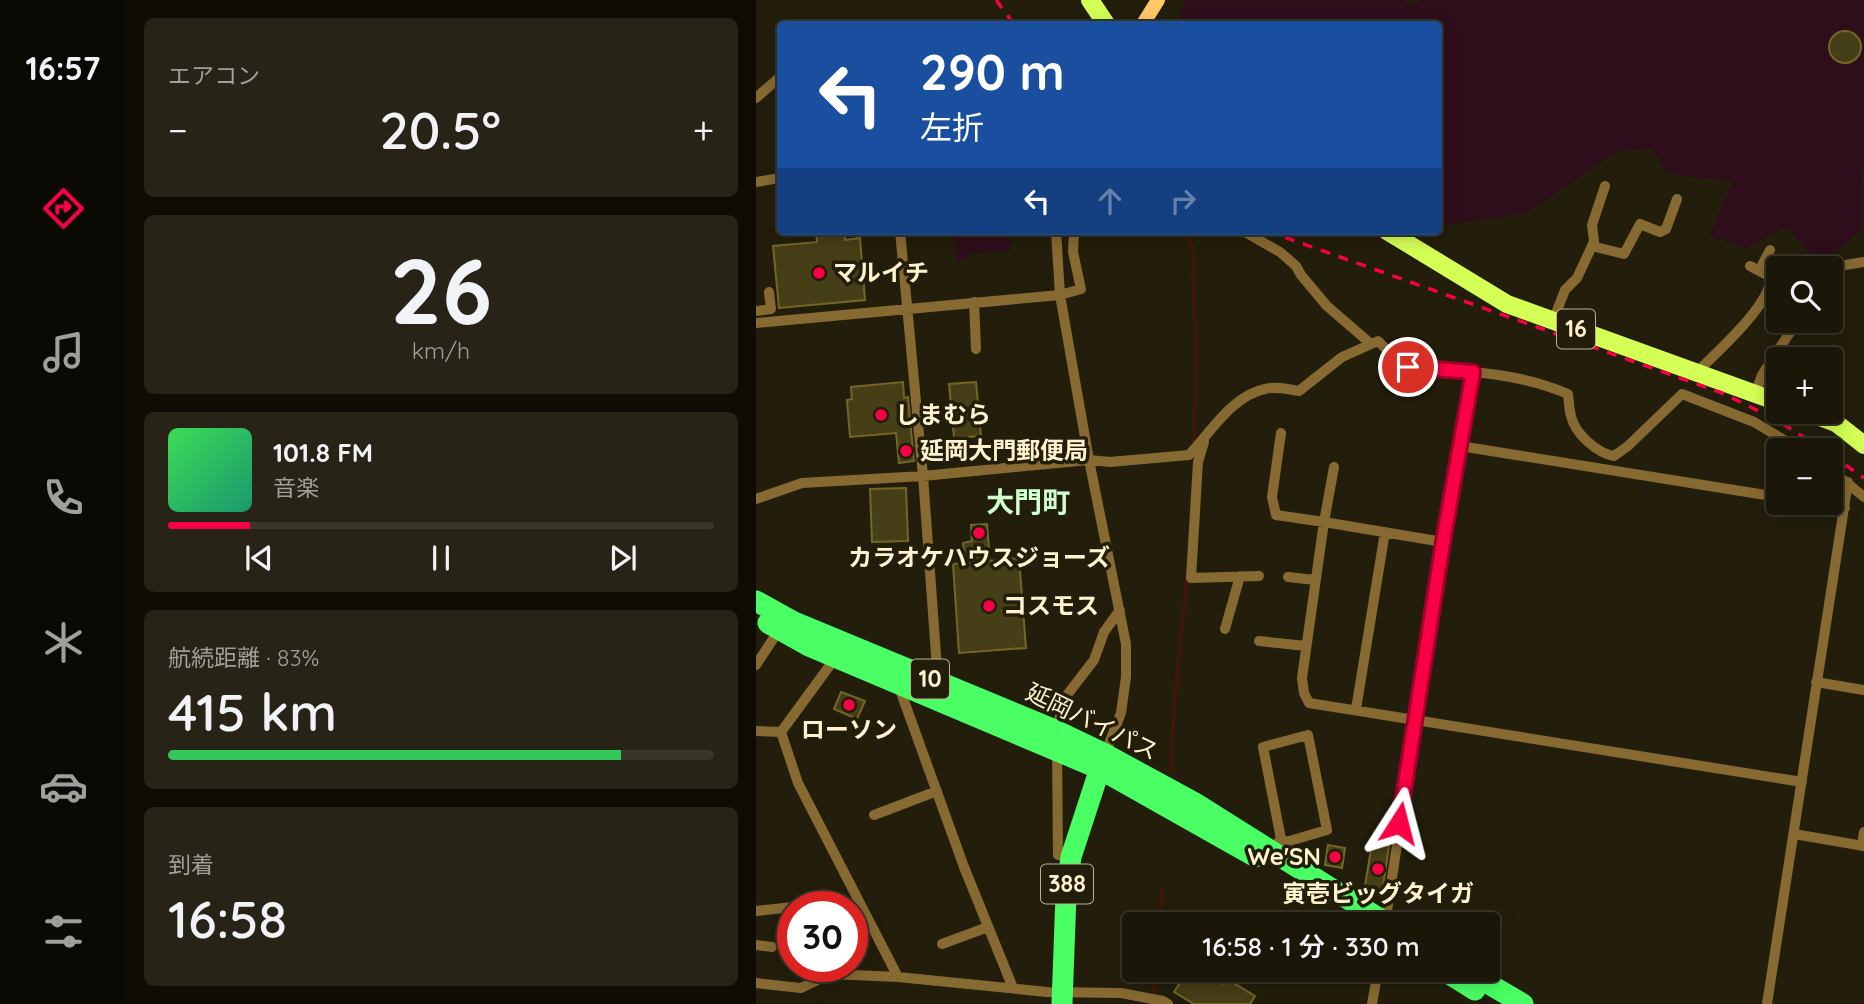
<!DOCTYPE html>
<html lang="ja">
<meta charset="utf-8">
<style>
:root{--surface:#1a1608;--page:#272316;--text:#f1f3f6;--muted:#9f9f9c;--line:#383529;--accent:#f90044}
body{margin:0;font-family:Quicksand,"Noto Sans JP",sans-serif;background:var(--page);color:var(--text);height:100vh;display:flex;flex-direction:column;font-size:26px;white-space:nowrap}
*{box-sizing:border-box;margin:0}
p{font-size:23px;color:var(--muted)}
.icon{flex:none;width:38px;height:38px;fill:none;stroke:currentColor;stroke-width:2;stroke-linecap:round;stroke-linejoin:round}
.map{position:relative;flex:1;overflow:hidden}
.side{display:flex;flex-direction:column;gap:18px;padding:18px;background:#0e0c04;width:630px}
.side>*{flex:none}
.guide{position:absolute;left:21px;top:21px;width:665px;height:214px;border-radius:7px;box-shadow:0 4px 18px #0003,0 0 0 2px var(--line);background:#1a4fa0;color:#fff;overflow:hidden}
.buttons{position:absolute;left:1010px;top:256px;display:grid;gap:14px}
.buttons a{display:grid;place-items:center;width:77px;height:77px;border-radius:7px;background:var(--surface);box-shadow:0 4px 18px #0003,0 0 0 2px var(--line);font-size:35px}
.speed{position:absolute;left:21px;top:891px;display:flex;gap:14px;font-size:35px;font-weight:700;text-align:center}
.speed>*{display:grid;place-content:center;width:91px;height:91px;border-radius:50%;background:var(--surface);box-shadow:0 4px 18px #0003,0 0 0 2px var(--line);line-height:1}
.speed .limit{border:10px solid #d22;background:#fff;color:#111}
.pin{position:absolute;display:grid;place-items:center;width:60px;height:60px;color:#fff;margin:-30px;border:4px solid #fff;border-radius:50%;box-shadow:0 2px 7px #0007}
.me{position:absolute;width:77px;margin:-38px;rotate:9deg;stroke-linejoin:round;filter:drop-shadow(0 0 5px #0008)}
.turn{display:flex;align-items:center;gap:24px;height:147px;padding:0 28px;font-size:32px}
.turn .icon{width:91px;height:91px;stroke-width:2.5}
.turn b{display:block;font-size:49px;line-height:60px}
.lanes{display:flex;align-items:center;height:66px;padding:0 28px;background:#0003;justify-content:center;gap:35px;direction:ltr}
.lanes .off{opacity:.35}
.big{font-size:52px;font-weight:600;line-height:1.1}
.side .tile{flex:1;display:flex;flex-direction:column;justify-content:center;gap:10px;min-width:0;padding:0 24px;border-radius:10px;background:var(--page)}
.side .dial{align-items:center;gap:0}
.dial b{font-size:91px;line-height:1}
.song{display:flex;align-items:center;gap:21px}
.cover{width:84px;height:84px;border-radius:10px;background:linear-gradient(135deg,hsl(130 70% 55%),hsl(160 70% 35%))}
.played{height:7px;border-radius:4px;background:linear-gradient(90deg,var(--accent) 15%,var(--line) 15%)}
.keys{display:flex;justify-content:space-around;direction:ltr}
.heat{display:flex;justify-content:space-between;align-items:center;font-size:38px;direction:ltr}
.charge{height:10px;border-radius:5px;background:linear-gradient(90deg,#34c759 83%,var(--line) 0)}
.trip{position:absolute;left:366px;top:912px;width:378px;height:70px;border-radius:7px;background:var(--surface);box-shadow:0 4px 18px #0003,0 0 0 2px var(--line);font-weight:600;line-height:70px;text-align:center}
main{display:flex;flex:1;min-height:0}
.tabs{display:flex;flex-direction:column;width:126px;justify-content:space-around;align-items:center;background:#0a0903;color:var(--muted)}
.tabs .icon{width:49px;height:49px}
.tabs .selected{color:var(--accent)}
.tabs b{font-size:32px;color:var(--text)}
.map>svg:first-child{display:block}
</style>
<main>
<nav class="tabs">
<b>16:57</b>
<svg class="icon selected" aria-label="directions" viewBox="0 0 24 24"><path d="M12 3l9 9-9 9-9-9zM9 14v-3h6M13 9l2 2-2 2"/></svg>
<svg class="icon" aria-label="music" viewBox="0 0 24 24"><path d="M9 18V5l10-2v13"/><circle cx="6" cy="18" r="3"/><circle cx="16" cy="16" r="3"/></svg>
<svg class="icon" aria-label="phone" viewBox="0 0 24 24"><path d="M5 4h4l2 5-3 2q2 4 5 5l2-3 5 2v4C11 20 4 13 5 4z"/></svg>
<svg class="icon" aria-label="climate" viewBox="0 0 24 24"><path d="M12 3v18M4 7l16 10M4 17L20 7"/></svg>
<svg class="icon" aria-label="car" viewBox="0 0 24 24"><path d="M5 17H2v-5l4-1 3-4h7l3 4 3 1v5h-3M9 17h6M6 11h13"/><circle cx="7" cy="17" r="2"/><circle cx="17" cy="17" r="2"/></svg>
<svg class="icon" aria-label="filters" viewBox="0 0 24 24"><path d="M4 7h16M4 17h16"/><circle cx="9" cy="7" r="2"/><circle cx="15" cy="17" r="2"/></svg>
</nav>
<section class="side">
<div class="tile"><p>エアコン</p>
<div class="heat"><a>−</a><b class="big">20.5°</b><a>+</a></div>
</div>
<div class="tile dial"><b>26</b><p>km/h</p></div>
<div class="tile">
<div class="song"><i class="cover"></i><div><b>101.8 FM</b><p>音楽</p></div></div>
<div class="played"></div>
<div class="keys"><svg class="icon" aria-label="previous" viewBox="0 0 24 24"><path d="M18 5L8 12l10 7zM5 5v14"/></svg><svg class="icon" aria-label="pause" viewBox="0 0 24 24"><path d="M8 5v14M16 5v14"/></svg><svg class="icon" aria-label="next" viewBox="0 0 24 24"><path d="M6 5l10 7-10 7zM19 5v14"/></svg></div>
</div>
<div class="tile"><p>航続距離 · 83%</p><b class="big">415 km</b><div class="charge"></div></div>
<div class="tile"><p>到着</p><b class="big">16:58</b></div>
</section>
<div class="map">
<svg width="1108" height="1004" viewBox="0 0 1108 1004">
<rect width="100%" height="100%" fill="#231e0b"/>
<path fill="#2e0e1b" d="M429,0H645L659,4L668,0H1108V168L1106,170L1105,229L1065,267L1031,226L990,248L953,236L977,182L910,173L897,148L860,152L771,213L683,226L685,195L682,192V24H423Z
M197,231H253L255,250L211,254V260L200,261Z"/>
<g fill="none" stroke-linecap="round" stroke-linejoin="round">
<path stroke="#431504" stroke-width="3.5" d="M429,231L436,247L440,350L438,445
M415,771L418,707L431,578
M403,924L406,889
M397,995L399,970"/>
</g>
<path fill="#463e16" stroke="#746725" stroke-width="2" d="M1073 47a16 16 0 1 1 32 0a16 16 0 1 1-32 0Z
M60,231H89V240L104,238L109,300L23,308L17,246L61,242Z
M147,382L148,398L152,397L158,461L143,463L140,433L94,437L91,400L96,399L95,387Z
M220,382L225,436L198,438L193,384Z
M150,488L152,541L116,542L114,489Z
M231,524L234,561L263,558L270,648L203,653L197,564L209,563L207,543L216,541L215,525Z
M85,692L109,701L101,719L78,709Z
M616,843L633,846L626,894L608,892Z
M572,845L589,848L586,868L569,865Z
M432,970H445L468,984L471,979L499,996L494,1004H438L418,992Z"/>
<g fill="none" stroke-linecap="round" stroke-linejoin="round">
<path stroke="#876a32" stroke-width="10" d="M0,98L24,77
M0,182L24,178
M144,231L167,476L182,682
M300,231L304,295L333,460L370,644V677L365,713L349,754
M487,231L524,252L540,266L545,275L571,306L615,344
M836,246L868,254L884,224L904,232L910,229L921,199
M1071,268L1108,262
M1003,271L1014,250
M218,302L220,349
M0,311L15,309L13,292
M797,321L809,290L821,278L836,246L838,241L836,225L849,186
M0,323L304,295L325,289L317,252L318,231
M940,373C961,352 1014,306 1015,277L994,266
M999,394L1006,375L1042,320
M525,433L516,497L520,515L568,522L546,678L548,693L553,703L1046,782
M448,442L442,462L435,578L503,576
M704,446L1022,497
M578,467L568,522L687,542
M1074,469L1108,497
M0,499L46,483L167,476L333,460L354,462L433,455C454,433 477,395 509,389C520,386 532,389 543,391L586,357L622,341L643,362L652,367C706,371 762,372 812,394C813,401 813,409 815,416C819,434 841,453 858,456L872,446L926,394L998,422L1045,450
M1054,502L1089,508
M532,577L559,580
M469,629L484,576
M503,641L550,646
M0,665L23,630
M1060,682L1108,690
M143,687L208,867L257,988
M600,709L629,532
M0,731L25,732L80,657
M25,732L42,783L142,977
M299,732L311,695L338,660L348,632L364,610
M301,748L302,855L315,857
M118,815L181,791
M1038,834L1108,846
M1106,846L1108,832
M515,850L525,839L530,842L571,830L552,735L507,747L525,839
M0,911L37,907
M629,924L687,542L717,372
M186,944L232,927
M0,945L16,947
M0,983L45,988L74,974L142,977L291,992L365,993L407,1001L412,1004
M616,1004L622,970
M1011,1004L1092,482"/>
<path stroke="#ffc965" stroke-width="14" d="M387,24L402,0"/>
<path stroke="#d4ff55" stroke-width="18" d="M334,0L350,24
M631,231L751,304L1022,402
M1048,411L1080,423L1108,445"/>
<path stroke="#49ff64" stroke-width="21" d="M0,601L38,622L299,730L349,754L439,803L632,924
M12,623L53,646L344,769L500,857
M687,970L719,990
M709,970L767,1004
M306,1004L310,895L315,857L348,756"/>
<path stroke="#f90044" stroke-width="3.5" stroke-dasharray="10 9" stroke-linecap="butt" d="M240,0L258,24
M511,231L966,393L1019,419L1068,450
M1074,454L1108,478"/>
</g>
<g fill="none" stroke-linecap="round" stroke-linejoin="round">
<defs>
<path id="route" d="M643,823L687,542L717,372L652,367"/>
</defs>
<use href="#route" stroke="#a2002c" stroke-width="18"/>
<use href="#route" stroke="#f90044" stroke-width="12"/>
</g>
<g fill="#f90044" stroke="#231e0b" stroke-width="2.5">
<circle cx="63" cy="273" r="7"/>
<circle cx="125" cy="415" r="7"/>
<circle cx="150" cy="451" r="7"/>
<circle cx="223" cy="533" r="7"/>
<circle cx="233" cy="606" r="7"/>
<circle cx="93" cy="705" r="7"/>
<circle cx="579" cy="857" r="7"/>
<circle cx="622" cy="869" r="7"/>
</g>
<g text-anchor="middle" stroke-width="7" stroke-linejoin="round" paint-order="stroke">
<g fill="#231e0b" stroke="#bdb294" stroke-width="2">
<rect x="801" y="309.5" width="38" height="39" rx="5"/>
<rect x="155" y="659.5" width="38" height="39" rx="5"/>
<rect x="285" y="864.5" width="52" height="39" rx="5"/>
</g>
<g font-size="23" font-weight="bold" fill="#fff2ce">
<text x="820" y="337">16</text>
<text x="174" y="687">10</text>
<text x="311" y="892">388</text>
</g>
<g font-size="24" font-weight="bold" fill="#fff2ce" stroke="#231e0b" text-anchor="start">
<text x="77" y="281">マルイチ</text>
<text x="139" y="423">しまむら</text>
<text x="164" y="459">延岡大門郵便局</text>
<text x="223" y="566" text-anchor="middle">カラオケハウスジョーズ</text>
<text x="247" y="614">コスモス</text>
<text x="93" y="738" text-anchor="middle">ローソン</text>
<text x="565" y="865" text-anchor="end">We'SN</text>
<text x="622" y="902" text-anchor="middle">寅壱ビッグタイガ</text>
</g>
<g font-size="24" fill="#fff2ce" stroke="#231e0b">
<text transform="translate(336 722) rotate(26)" y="8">延岡バイパス</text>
</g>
<g font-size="28" font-weight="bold" fill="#d0ffd0" stroke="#231e0b">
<text x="272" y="512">大門町</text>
</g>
</g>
</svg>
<div class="buttons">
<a><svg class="icon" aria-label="search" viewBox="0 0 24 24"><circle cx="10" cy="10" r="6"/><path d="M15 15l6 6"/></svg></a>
<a>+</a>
<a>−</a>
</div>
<div class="speed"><div class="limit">30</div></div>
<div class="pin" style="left:652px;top:367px;background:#d93025"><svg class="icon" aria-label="arrive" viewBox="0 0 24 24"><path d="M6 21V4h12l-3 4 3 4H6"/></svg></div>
<svg class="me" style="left:643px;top:823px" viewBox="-20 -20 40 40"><path d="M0-17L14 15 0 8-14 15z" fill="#f90044" stroke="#fff" stroke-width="4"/></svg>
<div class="trip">16:58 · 1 分 · 330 m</div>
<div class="guide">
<div class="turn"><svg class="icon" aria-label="left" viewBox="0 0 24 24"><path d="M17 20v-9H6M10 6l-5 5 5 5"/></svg><div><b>290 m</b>左折</div></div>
<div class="lanes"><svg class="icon" aria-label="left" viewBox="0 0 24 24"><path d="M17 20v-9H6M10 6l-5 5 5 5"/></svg><svg class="icon off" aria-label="ahead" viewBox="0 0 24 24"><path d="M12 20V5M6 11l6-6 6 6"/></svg><svg class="icon off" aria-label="right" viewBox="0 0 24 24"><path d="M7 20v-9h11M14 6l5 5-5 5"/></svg></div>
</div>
</div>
</main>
